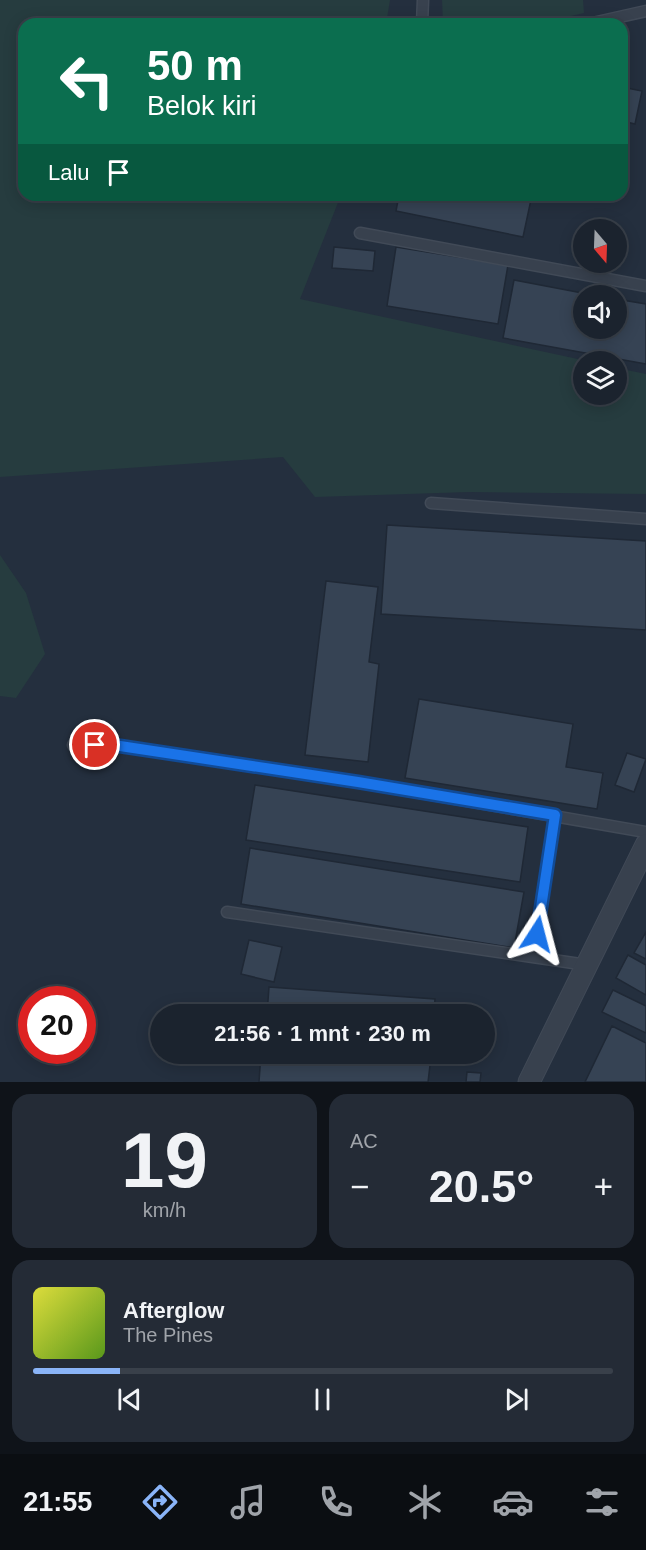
<!DOCTYPE html>
<html lang="id">
<meta charset="utf-8">
<style>
:root{--surface:#1b232e;--page:#242b36;--text:#f1f3f6;--muted:#a0a4aa;--line:#39404a;--accent:#8ab4f8}
body{margin:0;font-family:Helvetica,sans-serif;background:var(--page);color:var(--text);height:100vh;display:flex;flex-direction:column;font-size:22px;white-space:nowrap}
*{box-sizing:border-box;margin:0}
p{font-size:20px;color:var(--muted)}
.icon{flex:none;width:33px;height:33px;fill:none;stroke:currentColor;stroke-width:2;stroke-linecap:round;stroke-linejoin:round}
.map{position:relative;height:1082px;overflow:hidden}
.drawer{display:flex;flex-direction:column;gap:12px;padding:12px;background:#0f1319;flex:1}
.drawer>*{flex:none}
.banner{position:absolute;left:18px;top:18px;width:610px;height:183px;border-radius:18px;box-shadow:0 3px 15px #0003,0 0 0 2px var(--line);background:#0b6e4f;color:#fff;overflow:hidden}
.needle{width:39px;rotate:161deg}
.controls{position:absolute;left:573px;top:219px;display:grid;gap:12px}
.controls a{display:grid;place-items:center;width:54px;height:54px;border-radius:50%;background:var(--surface);box-shadow:0 3px 15px #0003,0 0 0 2px var(--line);font-size:30px}
.speed{position:absolute;left:18px;top:986px;display:flex;gap:12px;font-size:30px;font-weight:700;text-align:center}
.speed>*{display:grid;place-content:center;width:78px;height:78px;border-radius:50%;background:var(--surface);box-shadow:0 3px 15px #0003,0 0 0 2px var(--line);line-height:1}
.speed .limit{border:9px solid #d22;background:#fff;color:#111}
.pin{position:absolute;display:grid;place-items:center;width:51px;height:51px;color:#fff;margin:-26px;border:3px solid #fff;border-radius:50%;box-shadow:0 2px 6px #0007}
.me{position:absolute;width:66px;margin:-33px;rotate:9deg;stroke-linejoin:round;filter:drop-shadow(0 0 4px #0008)}
.turn{display:flex;align-items:center;gap:21px;height:126px;padding:0 30px;font-size:27px}
.turn .icon{width:78px;height:78px;stroke-width:2.5}
.turn b{display:block;font-size:42px;line-height:51px}
.then{display:flex;align-items:center;height:57px;padding:0 30px;background:#0003;gap:12px;font-size:22px}
.big{font-size:45px;font-weight:700;line-height:1.1}
.drawer .tile{flex:1;display:flex;flex-direction:column;justify-content:center;gap:9px;min-width:0;padding:0 21px;border-radius:18px;background:var(--page)}
.drawer .dial{align-items:center;gap:0}
.dial b{font-size:78px;line-height:1}
.song{display:flex;align-items:center;gap:18px}
.cover{width:72px;height:72px;border-radius:9px;background:linear-gradient(135deg,hsl(60 70% 55%),hsl(90 70% 35%))}
.played{height:6px;border-radius:3px;background:linear-gradient(90deg,var(--accent) 15%,var(--line) 15%)}
.keys{display:flex;justify-content:space-around;direction:ltr}
.heat{display:flex;justify-content:space-between;align-items:center;font-size:33px;direction:ltr}
.drawer .tiles{flex:1;display:grid;gap:12px;grid-template-columns:1fr 1fr}
.tile:last-child{grid-column:span 2}
.trip{position:absolute;left:150px;top:1004px;width:345px;height:60px;border-radius:30px;background:var(--surface);box-shadow:0 3px 15px #0003,0 0 0 2px var(--line);font-weight:700;line-height:60px;text-align:center}
.tabs{display:flex;height:96px;justify-content:space-around;align-items:center;background:#0b0e12;color:var(--muted)}
.tabs .icon{width:42px;height:42px}
.tabs .selected{color:var(--accent)}
.tabs b{font-size:27px;color:var(--text)}
.map>svg:first-child{display:block}
</style>
<div class="map">
<svg width="646" height="1082" viewBox="0 0 646 1082">
<rect width="100%" height="100%" fill="#242f3e"/>
<path fill="#263c3f" d="M0,0H390L386,24H24V195H341L300,299L587,361L584,362V394H616L617,368L646,374V494L469,492L315,497L283,457L0,477Z
M442,0H583L584,13L535,24H443Z
M0,555L26,593L45,654L16,698L0,696Z"/>
<path fill="#364354" stroke="#1f2835" stroke-width="1.5" d="M622,87L642,91L635,124L622,121Z
M399,195H532L523,237L396,211Z
M334,247L375,251L373,271L332,268Z
M396,247L508,265L498,324L387,306Z
M514,280L598,296H584V328H616V299L646,304V364L503,338Z
M387,525L646,541V630L381,614Z
M326,581L378,587L369,662L379,664L368,762L305,755Z
M419,699L573,724L566,767L603,773L597,809L405,778Z
M627,753L646,759L634,792L615,785Z
M255,785L528,827L520,882L246,840Z
M250,848L524,892L514,948L241,904Z
M646,932V959L634,953Z
M249,940L282,947L274,982L241,974Z
M628,955L646,965V995L616,978Z
M269,987L435,999L434,1014H267Z
M613,990L646,1006V1033L602,1012Z
M612,1026L646,1043V1082H585Z
M261,1053H357L431,1057L428,1082H259Z
M467,1072L481,1073L480,1082H466Z"/>
<g fill="none" stroke-linecap="round" stroke-linejoin="round">
<defs>
<path id="lane" d="M422,24L423,0
M588,24L646,11
M360,233L646,286
M431,503L646,519
M73,745L120,746L358,782L646,832
M227,912L587,965
M533,957L555,815"/>
<path id="street" d="M529,1082L646,845"/>
</defs>
<use href="#lane" stroke="#414a57" stroke-width="13"/>
<use href="#street" stroke="#414a57" stroke-width="23"/>
<use href="#lane" stroke="#38414e" stroke-width="10"/>
<use href="#street" stroke="#38414e" stroke-width="21"/>
</g>
<g fill="none" stroke-linecap="round" stroke-linejoin="round">
<defs>
<path id="route" d="M95,745L120,746L358,782L555,815L537,934"/>
</defs>
<use href="#route" stroke="#114b97" stroke-width="15"/>
<use href="#route" stroke="#1a73e8" stroke-width="10"/>
</g>
</svg>
<div class="controls">
<a><svg class="needle" viewBox="-14 -14 28 28"><path d="M0-13l5 13h-10z" fill="#e53935"/><path d="M0 13l5-13h-10z" fill="#a0a4aa"/></svg></a>
<a><svg class="icon" aria-label="sound" viewBox="0 0 24 24"><path d="M4 9h4l5-4v14l-5-4H4zM17 9q2 3 0 6"/></svg></a>
<a><svg class="icon" aria-label="layers" viewBox="0 0 24 24"><path d="M12 4l9 5-9 5-9-5zM3 14l9 5 9-5"/></svg></a>
</div>
<div class="speed"><div class="limit">20</div></div>
<div class="pin" style="left:95px;top:745px;background:#d93025"><svg class="icon" aria-label="arrive" viewBox="0 0 24 24"><path d="M6 21V4h12l-3 4 3 4H6"/></svg></div>
<svg class="me" style="left:537px;top:934px" viewBox="-20 -20 40 40"><path d="M0-17L14 15 0 8-14 15z" fill="#1a73e8" stroke="#fff" stroke-width="4"/></svg>
<div class="trip">21:56 · 1 mnt · 230 m</div>
<div class="banner">
<div class="turn"><svg class="icon" aria-label="left" viewBox="0 0 24 24"><path d="M17 20v-9H6M10 6l-5 5 5 5"/></svg><div><b>50 m</b>Belok kiri</div></div>
<div class="then">Lalu<svg class="icon" aria-label="arrive" viewBox="0 0 24 24"><path d="M6 21V4h12l-3 4 3 4H6"/></svg></div>
</div>
</div>
<section class="drawer">
<div class="tiles">
<div class="tile dial"><b>19</b><p>km/h</p></div>
<div class="tile"><p>AC</p>
<div class="heat"><a>−</a><b class="big">20.5°</b><a>+</a></div>
</div>
<div class="tile">
<div class="song"><i class="cover"></i><div><b>Afterglow</b><p>The Pines</p></div></div>
<div class="played"></div>
<div class="keys"><svg class="icon" aria-label="previous" viewBox="0 0 24 24"><path d="M18 5L8 12l10 7zM5 5v14"/></svg><svg class="icon" aria-label="pause" viewBox="0 0 24 24"><path d="M8 5v14M16 5v14"/></svg><svg class="icon" aria-label="next" viewBox="0 0 24 24"><path d="M6 5l10 7-10 7zM19 5v14"/></svg></div>
</div>
</div>
</section>
<nav class="tabs">
<b>21:55</b>
<svg class="icon selected" aria-label="directions" viewBox="0 0 24 24"><path d="M12 3l9 9-9 9-9-9zM9 14v-3h6M13 9l2 2-2 2"/></svg>
<svg class="icon" aria-label="music" viewBox="0 0 24 24"><path d="M9 18V5l10-2v13"/><circle cx="6" cy="18" r="3"/><circle cx="16" cy="16" r="3"/></svg>
<svg class="icon" aria-label="phone" viewBox="0 0 24 24"><path d="M5 4h4l2 5-3 2q2 4 5 5l2-3 5 2v4C11 20 4 13 5 4z"/></svg>
<svg class="icon" aria-label="climate" viewBox="0 0 24 24"><path d="M12 3v18M4 7l16 10M4 17L20 7"/></svg>
<svg class="icon" aria-label="car" viewBox="0 0 24 24"><path d="M5 17H2v-5l4-1 3-4h7l3 4 3 1v5h-3M9 17h6M6 11h13"/><circle cx="7" cy="17" r="2"/><circle cx="17" cy="17" r="2"/></svg>
<svg class="icon" aria-label="filters" viewBox="0 0 24 24"><path d="M4 7h16M4 17h16"/><circle cx="9" cy="7" r="2"/><circle cx="15" cy="17" r="2"/></svg>
</nav>
